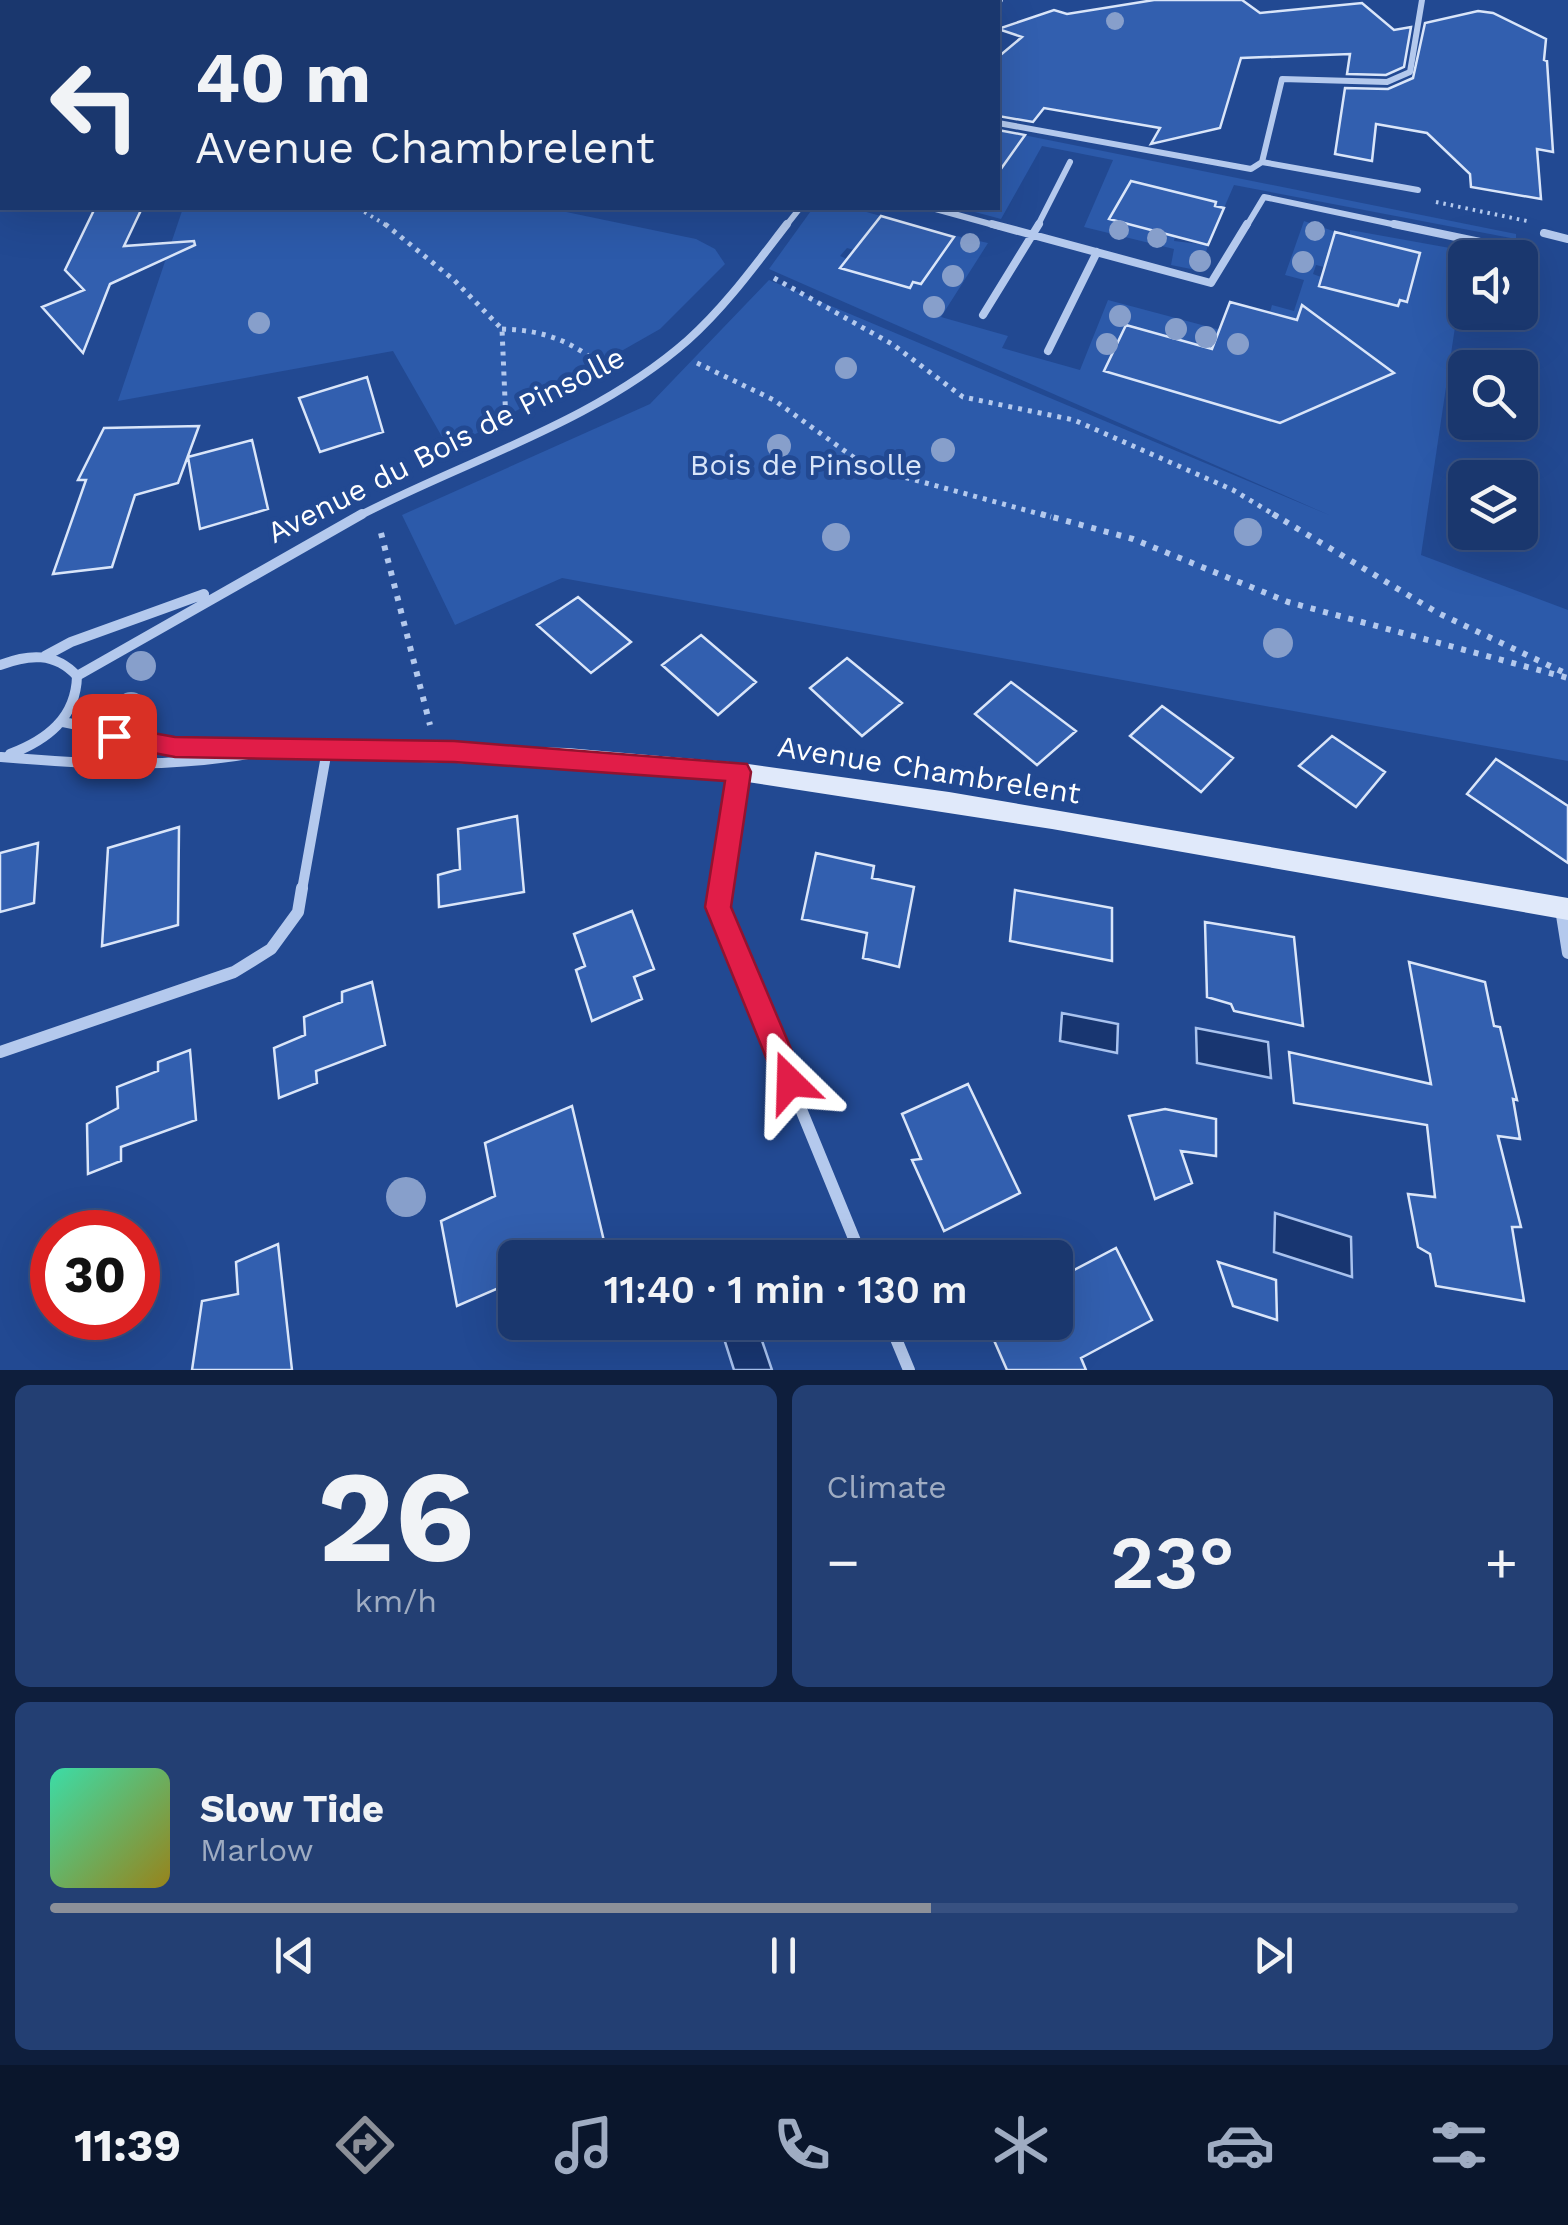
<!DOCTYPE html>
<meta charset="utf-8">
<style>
:root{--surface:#1a376e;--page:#233f73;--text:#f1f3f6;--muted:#9facc2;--line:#385181;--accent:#8c9099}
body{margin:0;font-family:"Work Sans",sans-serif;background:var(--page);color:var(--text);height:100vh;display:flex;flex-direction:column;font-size:38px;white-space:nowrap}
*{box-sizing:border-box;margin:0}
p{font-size:32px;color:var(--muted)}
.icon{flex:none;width:55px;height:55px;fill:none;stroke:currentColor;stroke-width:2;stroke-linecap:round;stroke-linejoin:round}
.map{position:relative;height:1370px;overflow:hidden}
.drawer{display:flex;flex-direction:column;gap:15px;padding:15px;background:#0e1e3c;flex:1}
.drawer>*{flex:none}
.banner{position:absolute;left:0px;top:0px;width:1000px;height:210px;box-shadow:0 10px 40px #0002,0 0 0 2px var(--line);background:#1a376e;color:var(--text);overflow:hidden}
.buttons{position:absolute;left:1448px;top:240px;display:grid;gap:20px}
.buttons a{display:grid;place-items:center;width:90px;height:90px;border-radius:15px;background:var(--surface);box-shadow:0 10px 40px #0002,0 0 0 2px var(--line);font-size:50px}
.speed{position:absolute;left:30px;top:1210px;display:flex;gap:20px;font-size:50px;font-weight:700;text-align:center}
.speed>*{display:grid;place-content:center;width:130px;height:130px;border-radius:50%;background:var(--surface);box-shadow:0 10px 40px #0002,0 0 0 2px var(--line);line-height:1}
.speed .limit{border:15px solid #d22;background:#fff;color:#111}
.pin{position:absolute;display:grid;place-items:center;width:85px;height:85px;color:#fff;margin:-42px;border-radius:20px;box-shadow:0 5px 15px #0006}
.me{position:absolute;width:110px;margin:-55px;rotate:338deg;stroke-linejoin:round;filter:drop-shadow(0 0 8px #0008)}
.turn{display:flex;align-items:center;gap:35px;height:210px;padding:0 30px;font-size:45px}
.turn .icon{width:130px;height:130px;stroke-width:2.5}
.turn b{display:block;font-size:70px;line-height:85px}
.big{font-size:75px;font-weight:600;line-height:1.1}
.drawer .card{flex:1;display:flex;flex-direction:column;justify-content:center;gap:15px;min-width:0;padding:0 35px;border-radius:15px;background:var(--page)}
.drawer .dial{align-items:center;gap:0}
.dial b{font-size:130px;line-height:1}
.song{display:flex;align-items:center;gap:30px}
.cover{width:120px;height:120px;border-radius:15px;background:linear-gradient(135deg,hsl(160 70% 55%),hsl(50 70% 35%))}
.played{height:10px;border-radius:5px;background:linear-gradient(90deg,var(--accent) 60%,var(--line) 60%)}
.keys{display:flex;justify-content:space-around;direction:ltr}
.heat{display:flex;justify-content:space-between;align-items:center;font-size:55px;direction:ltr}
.drawer .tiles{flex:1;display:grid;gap:15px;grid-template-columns:1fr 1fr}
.card:last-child{grid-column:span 2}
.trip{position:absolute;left:498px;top:1240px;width:575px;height:100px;border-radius:15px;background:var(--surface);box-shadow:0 10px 40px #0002,0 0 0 2px var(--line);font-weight:600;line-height:100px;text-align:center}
.tab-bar{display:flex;height:160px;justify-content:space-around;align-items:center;background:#0a162c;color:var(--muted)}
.tab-bar .icon{width:70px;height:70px}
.tab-bar .on{color:var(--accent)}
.tab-bar b{font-size:45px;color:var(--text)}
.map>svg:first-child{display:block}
</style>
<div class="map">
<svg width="1568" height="1370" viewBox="0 0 1568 1370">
<rect width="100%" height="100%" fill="#224992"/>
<path fill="#2c5aaa" d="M998,130L1516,234V239L1234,185L1224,208L1215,206L1216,202L1182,193L1179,197L1133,182L1110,219L1175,236L1174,241L1208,245L1201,271L1171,265L1174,249L1084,227L1113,160L1042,146L1001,219L960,208H998Z
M183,208H547L696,239L715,249L725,264L660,329L449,449L393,351L118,401Z
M813,208H852L881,216L854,250L847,248L840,256L847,259L841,268L909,288L913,282L922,284L935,265L940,244L948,246L954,238L948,234L988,243L941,317L1008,336L1002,348L1080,370L1108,300L1262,341L1272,305L1294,311L1304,280L1285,275L1304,221L1336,232L1324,267L1316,265L1313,274L1321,277L1319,286L1397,306L1400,300L1409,302L1413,282L1405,279L1409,261L1417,263L1420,254L1350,235V230L1500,257L1465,258V308L1458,307L1421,555L1568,610V761L562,578L455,625L402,515L650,404L769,280L1329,515L769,269Z"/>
<path fill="#183671" stroke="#a8c2ee" stroke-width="2.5" d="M1062,1013L1118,1024L1117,1053L1060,1041Z
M1196,1028L1268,1042L1271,1078L1197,1063Z
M1275,1213L1351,1237L1352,1277L1274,1252Z
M719,1323H756L772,1370H734Z"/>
<path fill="#325faf" stroke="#d9e5f9" stroke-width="2.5" d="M1154,0H1242L1260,13L1362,3L1394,30L1411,27L1404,67L1386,75L1347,74L1350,54L1241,58L1220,128L1151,144L1160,128L1044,108L1033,122L998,116V57L1022,37L998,29L1054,10L1067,14Z
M1478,11L1493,13L1546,39L1544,60L1547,61L1553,152L1537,149L1541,199L1471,187L1470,174L1427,133L1376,124L1372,161L1335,154L1345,88L1388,89L1413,78L1425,23Z
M998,130L1025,135L998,173Z
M1131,181L1216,202L1215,206L1224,208L1208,245L1109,219Z
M95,208H142L124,246L194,241L195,245L110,284L83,353L42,307L84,290L65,270Z
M881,216L954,237L921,284L913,282L910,288L840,268Z
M1335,232L1420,253L1407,302L1400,300L1398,306L1319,286Z
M1230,302L1297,320L1302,305L1394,373L1280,423L1104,371L1126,325L1212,349Z
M367,377L383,432L320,452L299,398Z
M199,426L178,483L135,495L112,567L53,574L86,480H78L104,428Z
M252,440L268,509L200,529L188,457Z
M578,597L631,642L591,673L537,625Z
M701,635L756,682L718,715L662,665Z
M847,658L902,703L862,736L810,688Z
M1011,682L1076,731L1037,765L975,714Z
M1162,706L1233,758L1201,792L1130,736Z
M1332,736L1385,772L1356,807L1299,766Z
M1496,759L1568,806V863L1467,794Z
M517,816L524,892L439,907L438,875L460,869L458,829Z
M179,827L178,925L102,946L108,848Z
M38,843L34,903L0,912V853Z
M816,853L874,866L872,878L914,887L899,967L863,958L867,933L802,919Z
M1015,890L1112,908V961L1010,941Z
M632,911L654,969L634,977L642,999L592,1021L576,970L585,966L574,934Z
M1205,922L1294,937L1303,1026L1234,1011L1231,1004L1207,997Z
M1409,962L1485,982L1494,1026L1500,1027L1517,1100L1513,1099L1520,1139L1498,1136L1521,1227H1512L1524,1301L1436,1286L1430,1254L1418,1247L1408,1194L1435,1197L1427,1125L1294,1103L1289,1052L1431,1084Z
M372,982L385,1045L316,1071L317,1083L279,1098L274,1048L305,1035L304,1017L342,1002V992Z
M190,1050L196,1120L121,1147V1161L88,1174L87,1124L118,1108L117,1087L158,1071V1062Z
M968,1084L1020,1193L944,1231L912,1160L921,1159L902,1114Z
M572,1106L608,1258H515V1281L457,1306L441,1221L495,1196L485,1143Z
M1165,1109L1216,1119V1156L1181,1151L1192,1183L1155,1199L1129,1116Z
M278,1244L292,1370H192L202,1301L238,1294L236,1262Z
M1116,1248L1152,1320L1081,1358L1086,1370H1007L986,1322H1055V1280Z
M1218,1262L1276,1280L1277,1320L1233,1306Z"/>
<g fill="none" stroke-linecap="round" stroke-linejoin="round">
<path stroke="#b4c9ed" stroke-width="4" stroke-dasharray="2.5 5" stroke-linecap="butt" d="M1436,202L1527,221
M358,208L389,227"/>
<path stroke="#b4c9ed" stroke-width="5" stroke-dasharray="4 6" stroke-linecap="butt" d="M385,224L454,280L502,329L506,423
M774,278L892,344L963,397L1074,420L1233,490L1278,517
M502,329C545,330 575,342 607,371
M697,363L774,400L867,467L1051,517"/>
<path stroke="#b4c9ed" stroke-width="6" stroke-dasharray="5 8" stroke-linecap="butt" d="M1041,514L1133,539L1288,602L1568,678
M1273,514L1438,613L1567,674
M381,533L430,725"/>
<path stroke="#b4c9ed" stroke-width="6" d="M680,0L684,2
M960,0L972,2
M732,2L748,0
M992,2L1000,0
M998,123L1251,169L1262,162L1418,190
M1262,162L1282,79L1387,82L1410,72L1422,0
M932,208L1001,227
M785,227L800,208
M1037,227L1070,162
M1246,227L1264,197L1406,227"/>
<path stroke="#b4c9ed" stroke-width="8" d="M992,224L1211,283L1247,224
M1394,224L1504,247
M1544,233L1568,239
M983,315L1039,224
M1048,351L1097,252
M357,517C466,460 594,423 688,340C726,306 756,264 787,224"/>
<path stroke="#b4c9ed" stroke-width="10" d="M45,656L71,642L204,594
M0,665C29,654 55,652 77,676C76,718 47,740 10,754
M77,676L362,514
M63,722L160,742L258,749
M1,757C94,765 182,769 274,749
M302,890L327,750
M721,890L739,772"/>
<path stroke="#b4c9ed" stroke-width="12" d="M721,888L718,907L862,1258
M1561,909L1568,953
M0,1052L234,972L271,949L298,912L302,888
M889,1322L909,1370"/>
<path fill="#e0e9fa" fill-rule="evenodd" d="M274,740L567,748L741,763L949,792L1568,898V920L1052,829L741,781L567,766L274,758L267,755L264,749L267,743Z"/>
</g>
<g fill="#879fcb">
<circle cx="1115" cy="21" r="9"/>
<circle cx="1119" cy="230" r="10"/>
<circle cx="1315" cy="231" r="10"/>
<circle cx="1157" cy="238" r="10"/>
<circle cx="970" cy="243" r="10"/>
<circle cx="1200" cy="261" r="11"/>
<circle cx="1303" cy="262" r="11"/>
<circle cx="953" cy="276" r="11"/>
<circle cx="934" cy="307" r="11"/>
<circle cx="1120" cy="316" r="11"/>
<circle cx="259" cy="323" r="11"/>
<circle cx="1176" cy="329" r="11"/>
<circle cx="1206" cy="337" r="11"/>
<circle cx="1107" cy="344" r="11"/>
<circle cx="1238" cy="344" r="11"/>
<circle cx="846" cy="368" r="11"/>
<circle cx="779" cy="446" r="12"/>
<circle cx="943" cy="450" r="12"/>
<circle cx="1248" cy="532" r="14"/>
<circle cx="836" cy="537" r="14"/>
<circle cx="1278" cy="643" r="15"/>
<circle cx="141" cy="666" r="15"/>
<circle cx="131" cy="707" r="15"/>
<circle cx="406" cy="1197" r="20"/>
</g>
<path fill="#e11d48" stroke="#92132f" stroke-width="2.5" d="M114,726L175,737L454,741L747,764L751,772L731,907L805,1082L800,1092L790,1096L780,1092L705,907L725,781L454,762L175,757L106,744L102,736L106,729Z"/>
<g text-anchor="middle" stroke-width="10" stroke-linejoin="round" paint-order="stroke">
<g font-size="30" fill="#fff" stroke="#224992">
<text transform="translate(446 445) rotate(-27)" y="10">Avenue du Bois de Pinsolle</text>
<text transform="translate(929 770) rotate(9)" y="10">Avenue Chambrelent</text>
</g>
<g font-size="30" fill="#d9e5f9" stroke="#224992">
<text x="806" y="475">Bois de Pinsolle</text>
</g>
</g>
</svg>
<div class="buttons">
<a><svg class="icon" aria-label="sound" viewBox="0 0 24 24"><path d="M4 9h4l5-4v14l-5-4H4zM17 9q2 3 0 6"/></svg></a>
<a><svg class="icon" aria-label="search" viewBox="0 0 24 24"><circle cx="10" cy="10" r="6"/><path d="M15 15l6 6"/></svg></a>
<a><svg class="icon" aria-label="layers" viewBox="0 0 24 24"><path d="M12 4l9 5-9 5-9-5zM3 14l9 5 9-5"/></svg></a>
</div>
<div class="speed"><div class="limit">30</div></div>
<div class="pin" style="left:114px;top:736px;background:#d93025"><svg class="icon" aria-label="arrive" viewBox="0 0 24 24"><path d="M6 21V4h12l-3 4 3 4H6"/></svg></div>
<svg class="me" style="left:790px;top:1082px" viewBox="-20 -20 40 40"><path d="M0-17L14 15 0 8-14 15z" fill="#e11d48" stroke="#fff" stroke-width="4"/></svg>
<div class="trip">11:40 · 1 min · 130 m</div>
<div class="banner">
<div class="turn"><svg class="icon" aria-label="left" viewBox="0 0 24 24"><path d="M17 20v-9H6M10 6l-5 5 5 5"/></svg><div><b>40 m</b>Avenue Chambrelent</div></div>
</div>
</div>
<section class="drawer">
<div class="tiles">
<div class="card dial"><b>26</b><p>km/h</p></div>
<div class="card"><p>Climate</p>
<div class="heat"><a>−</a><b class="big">23°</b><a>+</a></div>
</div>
<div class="card">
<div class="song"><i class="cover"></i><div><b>Slow Tide</b><p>Marlow</p></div></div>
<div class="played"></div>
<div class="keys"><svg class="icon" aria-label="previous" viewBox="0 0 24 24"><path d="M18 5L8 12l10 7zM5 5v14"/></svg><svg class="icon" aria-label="pause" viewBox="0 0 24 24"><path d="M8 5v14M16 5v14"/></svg><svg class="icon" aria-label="next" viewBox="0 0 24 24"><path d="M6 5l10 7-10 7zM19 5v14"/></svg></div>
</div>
</div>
</section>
<nav class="tab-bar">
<b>11:39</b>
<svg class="icon on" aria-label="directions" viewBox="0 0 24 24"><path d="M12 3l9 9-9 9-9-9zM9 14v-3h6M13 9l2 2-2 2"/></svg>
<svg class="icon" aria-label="music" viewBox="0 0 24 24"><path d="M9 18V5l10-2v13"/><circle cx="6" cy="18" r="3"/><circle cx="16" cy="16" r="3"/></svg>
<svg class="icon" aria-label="phone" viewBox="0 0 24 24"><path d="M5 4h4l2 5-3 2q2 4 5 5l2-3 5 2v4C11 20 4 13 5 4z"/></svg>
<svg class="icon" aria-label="climate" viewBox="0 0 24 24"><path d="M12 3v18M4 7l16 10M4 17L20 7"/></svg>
<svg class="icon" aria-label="car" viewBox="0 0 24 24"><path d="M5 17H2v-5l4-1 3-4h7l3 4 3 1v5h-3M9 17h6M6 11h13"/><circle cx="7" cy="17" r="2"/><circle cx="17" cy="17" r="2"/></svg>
<svg class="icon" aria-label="filters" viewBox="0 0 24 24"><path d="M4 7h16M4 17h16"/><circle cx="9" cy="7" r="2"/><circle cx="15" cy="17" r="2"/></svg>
</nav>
